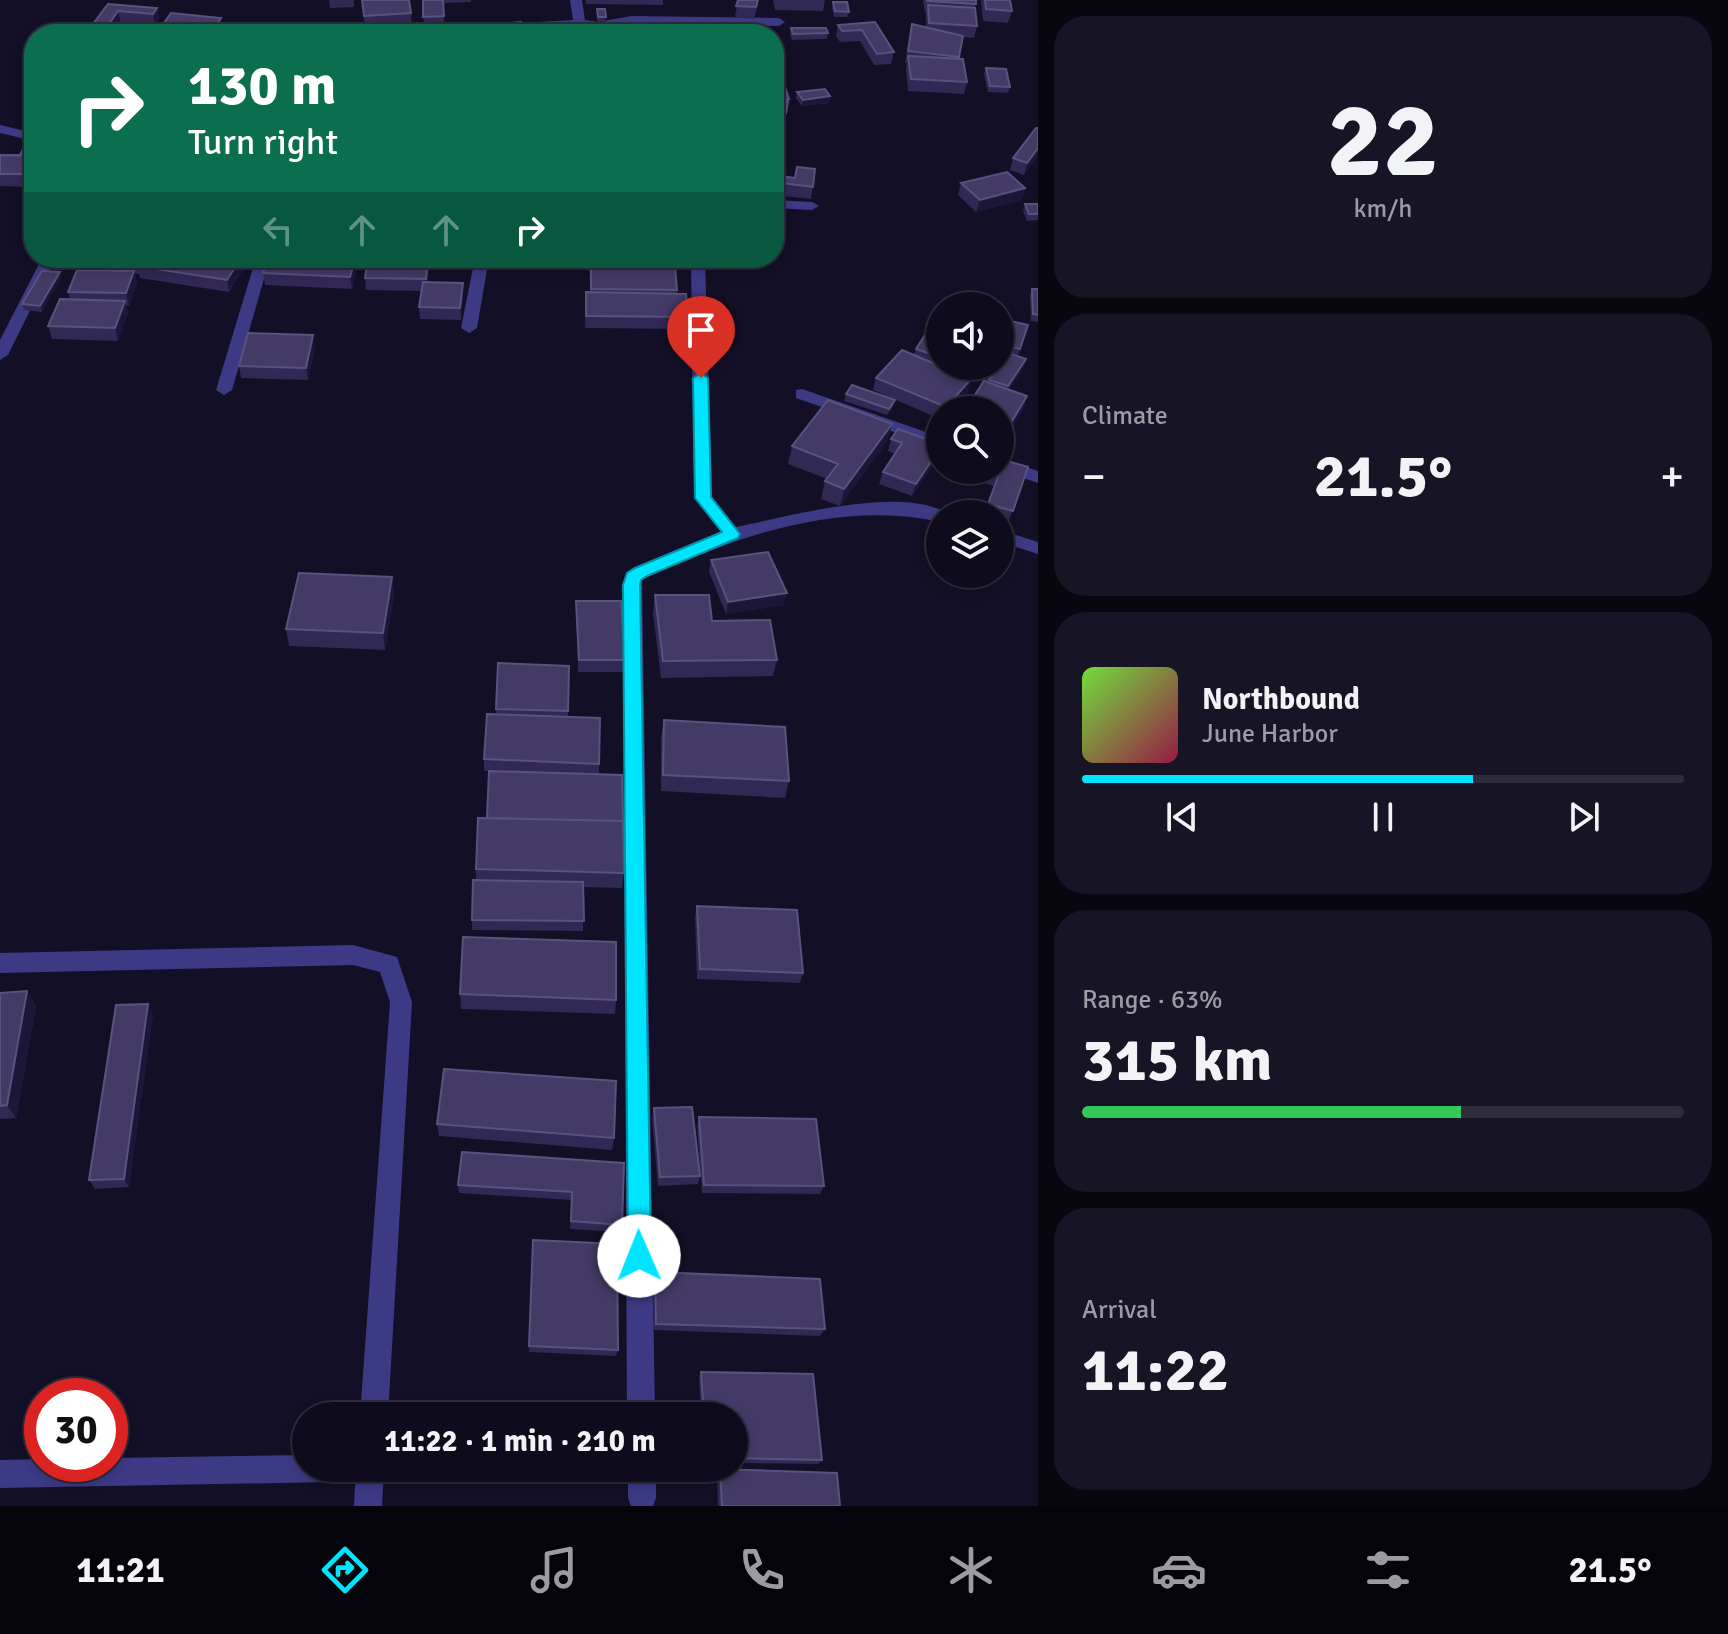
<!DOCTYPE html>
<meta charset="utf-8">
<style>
:root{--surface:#0e0b1c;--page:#171425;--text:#f1f3f6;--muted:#9b9ba3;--line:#2e2b3b;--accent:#00e5ff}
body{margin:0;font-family:Signika,sans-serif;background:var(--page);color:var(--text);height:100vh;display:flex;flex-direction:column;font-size:30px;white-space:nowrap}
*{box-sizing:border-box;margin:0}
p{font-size:26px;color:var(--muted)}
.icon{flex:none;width:44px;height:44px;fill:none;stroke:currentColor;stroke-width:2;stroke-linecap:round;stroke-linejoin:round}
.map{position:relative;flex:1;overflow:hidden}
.drawer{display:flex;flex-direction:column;gap:16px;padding:16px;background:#08060f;width:690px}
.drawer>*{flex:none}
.top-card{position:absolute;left:24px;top:24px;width:760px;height:244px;border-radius:32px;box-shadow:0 4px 12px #0003,0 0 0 2px var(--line);background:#0b6e4f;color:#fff;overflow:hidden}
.controls{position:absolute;left:926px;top:292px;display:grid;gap:16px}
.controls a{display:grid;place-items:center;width:88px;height:88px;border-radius:50%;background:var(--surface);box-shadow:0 4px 12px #0003,0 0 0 2px var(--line);font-size:40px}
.speed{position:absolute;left:24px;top:1378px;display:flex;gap:16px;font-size:40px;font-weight:700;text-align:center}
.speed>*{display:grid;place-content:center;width:104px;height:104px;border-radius:50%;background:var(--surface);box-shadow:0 4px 12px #0003,0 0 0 2px var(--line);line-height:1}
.speed .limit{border:12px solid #d22;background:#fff;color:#111}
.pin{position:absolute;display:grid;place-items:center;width:68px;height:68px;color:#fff;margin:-82px -34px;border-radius:50% 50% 50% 0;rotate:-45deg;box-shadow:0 0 8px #0007}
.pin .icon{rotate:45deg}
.me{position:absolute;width:88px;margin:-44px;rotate:359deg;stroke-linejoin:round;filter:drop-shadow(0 0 6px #0008)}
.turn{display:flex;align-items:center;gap:28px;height:168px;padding:0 32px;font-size:36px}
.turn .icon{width:104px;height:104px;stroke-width:2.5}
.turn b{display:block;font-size:56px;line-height:68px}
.lanes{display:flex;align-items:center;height:76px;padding:0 32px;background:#0003;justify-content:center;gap:40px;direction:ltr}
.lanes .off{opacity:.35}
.big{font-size:60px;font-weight:700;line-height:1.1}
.drawer .widget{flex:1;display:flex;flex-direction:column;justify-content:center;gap:12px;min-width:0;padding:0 28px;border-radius:32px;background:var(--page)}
.drawer .dial{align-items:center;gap:0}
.dial b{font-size:104px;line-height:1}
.song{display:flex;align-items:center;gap:24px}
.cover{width:96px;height:96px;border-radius:12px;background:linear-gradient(135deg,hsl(100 70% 55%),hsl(340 70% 35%))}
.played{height:8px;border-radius:4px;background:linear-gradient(90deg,var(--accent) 65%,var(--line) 65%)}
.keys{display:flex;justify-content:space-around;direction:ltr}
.heat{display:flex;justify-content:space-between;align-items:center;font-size:44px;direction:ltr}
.charge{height:12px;border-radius:6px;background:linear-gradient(90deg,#34c759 63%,var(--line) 0)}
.trip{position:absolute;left:292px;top:1402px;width:456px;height:80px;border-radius:40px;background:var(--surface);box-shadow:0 4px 12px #0003,0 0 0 2px var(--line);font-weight:700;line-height:80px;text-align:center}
.tab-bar{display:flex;height:128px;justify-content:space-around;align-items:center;background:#06040b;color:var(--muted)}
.tab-bar .icon{width:56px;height:56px}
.tab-bar .active{color:var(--accent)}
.tab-bar b{font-size:36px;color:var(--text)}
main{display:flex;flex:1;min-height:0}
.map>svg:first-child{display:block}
</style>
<main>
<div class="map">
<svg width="1038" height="1506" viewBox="0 0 1038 1506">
<rect width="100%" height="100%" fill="#130f26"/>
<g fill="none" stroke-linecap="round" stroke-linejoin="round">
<path fill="#3d3a85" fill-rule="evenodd" d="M570,0H582L585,20L598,22L631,16L779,18L785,22L779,26L631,24L462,34H398L404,30L573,20Z
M294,29L346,30L352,34H289Z
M0,125L34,133V141L0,133Z
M774,200L812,202L819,206L812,210L774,208Z
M42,258H56L8,355L0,360V340Z
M256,258H270L232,390L224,395L216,390Z
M475,258H489L477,328L469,333L461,328Z
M691,258H705L712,497L736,527C787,517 903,484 948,514H940V522C857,503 764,527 687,560C672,566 655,572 642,580L655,1416H627L623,585L627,572L635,567L721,532L694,498Z
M802,389L940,437V448L796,398V390Z
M1000,458L1038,471V483L1000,470Z
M1000,530L1038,542V554L1000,542Z
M353,945L397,957L412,1002L388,1416H360L390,1002L380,972L353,965L0,973V953Z
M306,1455V1468H345L341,1478L331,1482L0,1488V1460L42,1459V1464H110V1458Z
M356,1468H384L382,1506H354Z
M628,1468H656V1498L653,1506H631L628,1498Z"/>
</g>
<path fill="#312854" d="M329,0H354V7L330,8Z
M362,0L411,13L412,25L365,28Z
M423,0H471V2L444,3V28H424Z
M586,0H663V5L586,4Z
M738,0H759L754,19L735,17Z
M773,0H825L823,11L775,10Z
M923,0H976L975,9L977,26L974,38L963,37L959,58L967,82L964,94L908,91L906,68L907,63H905L910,36L926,27V13H925Z
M981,0H1010L1012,11L1008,23L983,21Z
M833,2L849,12L847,17H834L832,8Z
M108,4L157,8L159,19L155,26L121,23L113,34H87V32Z
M597,9L606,17L605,23H597Z
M875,22L894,52L891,64L874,65L860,41L840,42L836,36L838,25Z
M692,26L693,34H623L624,30Z
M791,28L828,33L827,39L792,40L790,34Z
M986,68L1010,87L1008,93L988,92L984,74Z
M774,78L789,99L784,125L774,124Z
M797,92L830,96L829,103L802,106L796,98Z
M1038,128V155L1024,175L1010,170L1013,158Z
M34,150V172L27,187L0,186V155H20Z
M815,169L811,199L774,195V182L795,178Z
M961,183L1025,188L1022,200L976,212L958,195Z
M1025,204H1038V220L1027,221L1023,211Z
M34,216V240H25L23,234Z
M77,258H244L245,267L229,292L140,278L139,274H135L137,283L129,306L126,305L128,313L118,341L52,339L48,326L70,299L68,292L78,270L76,260Z
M368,258H429L428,282L463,283V295L461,320L420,319L419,307L422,291L366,290L365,278Z
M491,258H568V266L491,265Z
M589,258H675L677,293L688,317L687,329L585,328L586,292H590Z
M355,260L356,272L352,289L265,285L263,273Z
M61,278L42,312L24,310L22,304Z
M1032,289H1038V322L1031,321L1030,295Z
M1000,322L1028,325L1018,355L1007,352L1026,359L1021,371L1009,390L1027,396L1023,409L1000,446V410L983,382L964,375L968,391L951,410H940V419L873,390L876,378L914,354L916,349L940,330V366H960L957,372L962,374L965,366H1000V349L1004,336L1000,335Z
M315,347L308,380L241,378L239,366Z
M846,394L895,400L893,406L887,415L844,401Z
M892,424L887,441L840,506L821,499L825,481L827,479L788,464L792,446Z
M891,439L940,444L938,457L912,496L879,484L883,472L895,454L888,451Z
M1028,467L1008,523L1000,521V514H984L994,486L969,479L972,470H1000Z
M711,560L784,605L726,614L709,572Z
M392,577L394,594L385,650L289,646L286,629Z
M655,595L777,660L773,676L661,678L653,613Z
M576,601L625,660L624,672H578Z
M498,663L569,666L568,717L599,764V774L624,873L622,888L583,887V931L472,930V920L476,880V869L487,818L525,772L484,771V759L496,714Z
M664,720L789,781L785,798L661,791V737Z
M697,906L803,973L800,983L697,979L695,916Z
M27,991L36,1006L16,1118L0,1119V993Z
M460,994L616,1000L615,1014L461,1009Z
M153,1014L129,1187L95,1189L89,1180Z
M654,1108L700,1176L698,1184L658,1186L652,1117Z
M699,1117L824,1186L820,1194L702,1193L697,1126Z
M437,1124L614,1138L612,1150L439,1136Z
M624,1163L622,1225L621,1232L570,1229L572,1200L459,1193L458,1185Z
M533,1240L618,1350L616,1356L529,1352Z
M655,1272L825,1329L820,1336L654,1330L653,1279Z
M701,1372L822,1460L818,1464L734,1463V1416H701L699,1378Z
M720,1469L840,1506H718L717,1474Z"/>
<path fill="#1d163a" d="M157,8L159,19L155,26L153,14Z
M118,11L121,23L113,34H102Z
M221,18L223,30L220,34H210Z
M830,96L829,103L802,106L803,100Z
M1038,148V155L1024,175L1027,163Z
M32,156L34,162V172L27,187L24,174Z
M1025,188L1022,200L976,212L980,200Z
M241,258H244L245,267L229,292L227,280Z
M428,258L430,266L427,291L426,279Z
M355,260L356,272L352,289L350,277Z
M134,271L137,283L129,306L126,293Z
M60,272L61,278L42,312L40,306Z
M463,283V295L461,320L460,308Z
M125,301L128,313L118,341L115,328Z
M313,335L315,347L308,380L306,368Z
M1026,359L1021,371L1004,399L1008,386Z
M972,378L968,391L951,410H946V407Z
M1027,396L1023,409L1000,446L1003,436Z
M892,424L887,441L840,506L844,489Z
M940,448L938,457L912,496L916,484Z
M392,577L394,594L385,650L383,633Z
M787,593L784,605L726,614L728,602Z
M27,991L36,1006L16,1118L7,1105Z
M148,1004L153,1014L129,1187L124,1179Z"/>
<path fill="#433a66" stroke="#5a527e" stroke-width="2" d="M362,0H409L411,13L364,16Z
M423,0H443L444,16L423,17Z
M738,0H758L756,7L736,6Z
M927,0H976V4L927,1Z
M985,0H1010L1012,11L986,9Z
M833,2H847L849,12L835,11Z
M108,4L157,8L153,14L118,11L102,34L87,32Z
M928,5L975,8L977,26L929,23Z
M597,9H605L606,17H598Z
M171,13L221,18L210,34H156Z
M521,22L526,34H478L475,26Z
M875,22L894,52L877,54L862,30L842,31L838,25Z
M912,24L963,36L959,57L908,51Z
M628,26H692L693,33H649L648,29L628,30Z
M762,26L765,34H720L718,27Z
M321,28V34H263V32Z
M791,28H826L828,33L793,34Z
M648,29L649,34H624V30Z
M908,56L963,59L967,82L911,79Z
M986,68L1006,69L1010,87L990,86Z
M774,78H782L789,99H774Z
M825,89L830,96L803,100L797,92Z
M774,100L788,101L786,113L774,112Z
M1036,128H1038V148L1027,163L1013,158Z
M23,149L34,150V161L32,156L7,155H20Z
M0,155L32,156L24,174H0Z
M797,167L815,169L813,187L774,182V175L795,178Z
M1007,172L1025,188L980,200L961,183Z
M1025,204H1038V214H1029Z
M30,216H34V234H23Z
M77,258H140L139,261L76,260Z
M143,258H241L227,280L137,266Z
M268,258H313L355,260L350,277L263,273Z
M368,258H428L426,279L365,278Z
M589,258H675V261Z
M591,265L675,266L677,290L591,289Z
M77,270L134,271L126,293L68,292Z
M42,271L60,272L40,306L22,304Z
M423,282L463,283L460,308L419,307Z
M1032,289H1038V315L1033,314Z
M586,292L686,294L688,317L586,316Z
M60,299L125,301L115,328L48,326Z
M1001,319L1028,325L1020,349L1002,344L1007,330L1000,328Z
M930,327L940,330V357L916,349Z
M248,333L313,335L306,368L239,366Z
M902,350L940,366L972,378L946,407L876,378Z
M1000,350L1026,359L1008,386L989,380L994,372L977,366H1000Z
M984,381L1027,396L1003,436L1000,435V410H965Z
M852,385L895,400L889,409L846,394Z
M828,400L892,424L844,489L825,481L838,464L792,446Z
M898,429L940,444V448L916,484L883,472L902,443L891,439Z
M1000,459L1028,467L1013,511L988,504L999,474L986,470H1000Z
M768,552L787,593L728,602L711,560Z
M299,573L392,577L383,633L286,629Z
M655,595H709L712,621L770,620L777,660L663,661Z
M576,601H621L625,660H579Z
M498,663L569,666L568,711L496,709Z
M487,714L600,718L599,764L484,759Z
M664,720L785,727L789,781L663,775Z
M489,771L622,775L623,822V821L487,818Z
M478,818L623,821L624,873L476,869Z
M473,880L583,882L584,921L472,920Z
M697,906L797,910L803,973L700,969Z
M463,937L616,942V1000L460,994Z
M27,991L7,1105L0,1106V993Z
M148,1004L124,1179L89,1180L116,1005Z
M444,1069L616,1081L614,1138L437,1124Z
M692,1107L700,1176L660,1177L654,1108Z
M699,1117L816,1119L824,1186L704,1185Z
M462,1152L624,1163L622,1225L571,1221L572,1192L458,1185Z
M533,1240L617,1244L618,1350L529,1346Z
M655,1272L820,1279L825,1329L656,1324Z
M701,1372L813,1374L822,1460L734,1458V1416H704Z
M720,1469L837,1473L840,1506H722Z"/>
<path fill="#00e5ff" stroke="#0095a6" stroke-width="2" d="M701,373L708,378L711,497L740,534L738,538L647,576L641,580L640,585L651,1256L647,1264L639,1268L631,1264L628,1256L623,585L627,573L635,568L722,532L695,498L693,378Z"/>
</svg>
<div class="controls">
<a><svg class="icon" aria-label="sound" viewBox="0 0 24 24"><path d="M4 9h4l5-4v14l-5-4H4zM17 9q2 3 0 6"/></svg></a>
<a><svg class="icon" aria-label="search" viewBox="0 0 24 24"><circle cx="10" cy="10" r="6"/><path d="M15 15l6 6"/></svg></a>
<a><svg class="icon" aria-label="layers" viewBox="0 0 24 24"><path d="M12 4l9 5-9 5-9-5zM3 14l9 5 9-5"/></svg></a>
</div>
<div class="speed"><div class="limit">30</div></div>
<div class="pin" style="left:701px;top:378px;background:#d93025"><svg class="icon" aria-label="arrive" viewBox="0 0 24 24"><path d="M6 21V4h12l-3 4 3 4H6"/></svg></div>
<svg class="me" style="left:639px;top:1256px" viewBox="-20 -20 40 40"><circle r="19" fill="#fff"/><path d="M0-13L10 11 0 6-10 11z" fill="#00e5ff"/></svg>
<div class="trip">11:22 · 1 min · 210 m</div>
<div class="top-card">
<div class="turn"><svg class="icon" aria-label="right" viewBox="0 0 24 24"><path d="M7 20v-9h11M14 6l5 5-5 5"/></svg><div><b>130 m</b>Turn right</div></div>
<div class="lanes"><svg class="icon off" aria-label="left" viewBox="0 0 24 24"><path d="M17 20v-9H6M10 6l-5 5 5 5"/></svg><svg class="icon off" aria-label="ahead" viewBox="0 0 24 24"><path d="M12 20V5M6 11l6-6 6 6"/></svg><svg class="icon off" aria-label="ahead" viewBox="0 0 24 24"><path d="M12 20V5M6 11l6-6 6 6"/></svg><svg class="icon" aria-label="right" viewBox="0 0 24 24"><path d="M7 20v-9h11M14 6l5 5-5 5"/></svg></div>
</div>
</div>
<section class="drawer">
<div class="widget dial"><b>22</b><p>km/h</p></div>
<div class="widget"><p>Climate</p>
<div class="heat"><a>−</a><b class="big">21.5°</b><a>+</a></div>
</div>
<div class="widget">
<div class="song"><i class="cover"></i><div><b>Northbound</b><p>June Harbor</p></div></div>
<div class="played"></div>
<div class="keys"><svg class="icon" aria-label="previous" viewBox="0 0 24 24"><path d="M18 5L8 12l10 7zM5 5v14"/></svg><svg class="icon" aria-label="pause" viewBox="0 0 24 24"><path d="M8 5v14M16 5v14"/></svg><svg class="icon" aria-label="next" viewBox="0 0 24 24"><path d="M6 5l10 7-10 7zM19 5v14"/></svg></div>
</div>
<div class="widget"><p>Range · 63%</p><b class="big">315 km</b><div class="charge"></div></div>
<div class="widget"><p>Arrival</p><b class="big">11:22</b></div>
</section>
</main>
<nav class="tab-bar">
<b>11:21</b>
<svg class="icon active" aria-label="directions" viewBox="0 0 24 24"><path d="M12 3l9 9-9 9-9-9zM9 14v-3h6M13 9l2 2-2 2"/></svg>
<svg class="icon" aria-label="music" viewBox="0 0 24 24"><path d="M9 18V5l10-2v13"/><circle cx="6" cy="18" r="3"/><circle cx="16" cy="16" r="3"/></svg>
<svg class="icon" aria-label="phone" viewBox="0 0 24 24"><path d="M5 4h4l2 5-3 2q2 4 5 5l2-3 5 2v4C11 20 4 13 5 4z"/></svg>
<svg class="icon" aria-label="climate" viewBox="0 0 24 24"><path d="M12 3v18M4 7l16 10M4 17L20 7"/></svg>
<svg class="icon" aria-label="car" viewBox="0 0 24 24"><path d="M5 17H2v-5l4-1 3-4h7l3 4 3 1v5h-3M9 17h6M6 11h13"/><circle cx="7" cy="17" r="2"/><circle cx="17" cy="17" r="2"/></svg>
<svg class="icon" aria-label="filters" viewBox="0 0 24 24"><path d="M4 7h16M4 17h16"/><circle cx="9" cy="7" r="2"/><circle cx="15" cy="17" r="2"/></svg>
<b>21.5°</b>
</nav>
